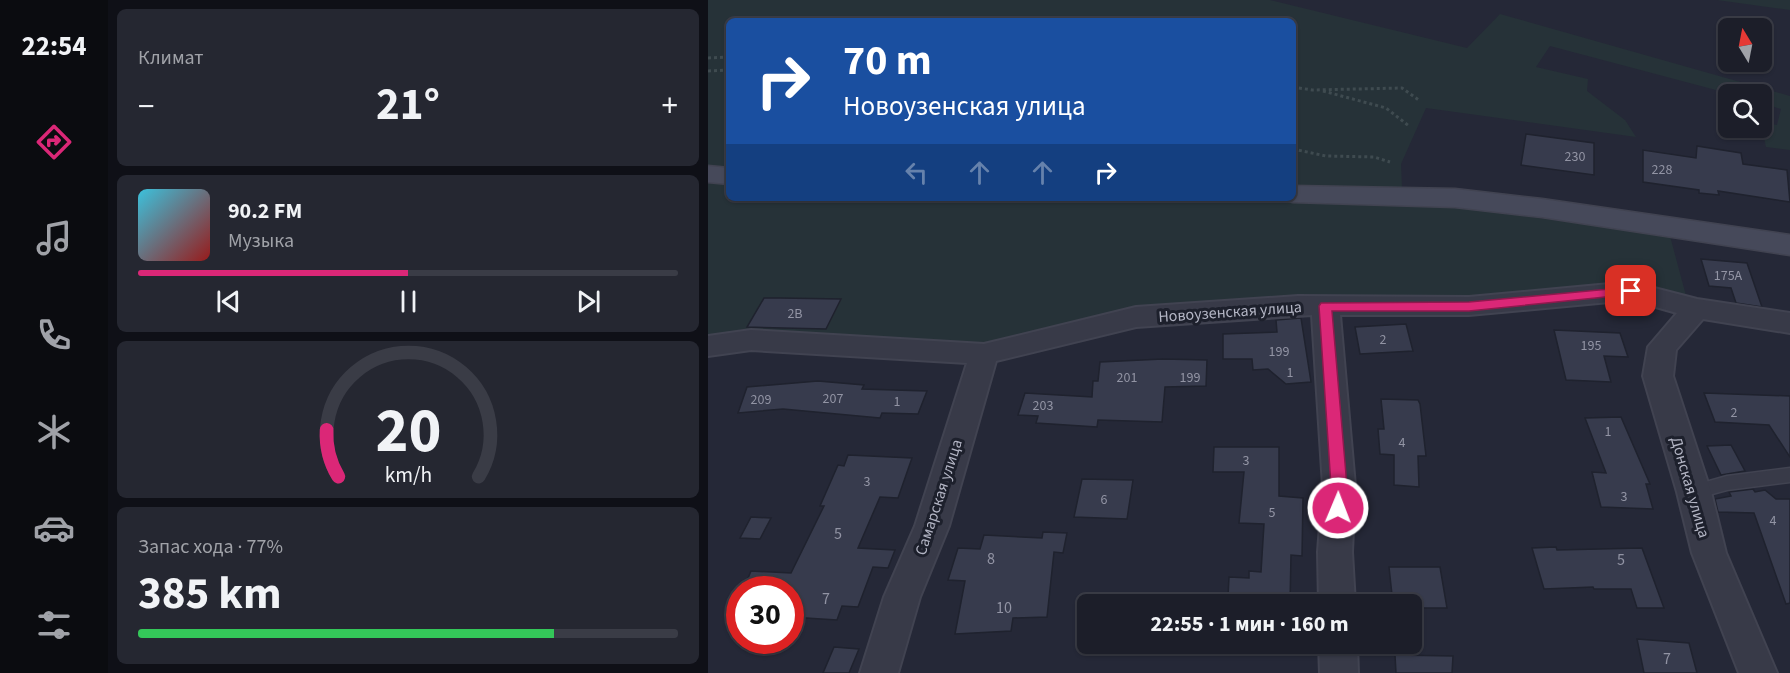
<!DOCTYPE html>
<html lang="ru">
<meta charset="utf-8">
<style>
:root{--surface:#1c1e29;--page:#252731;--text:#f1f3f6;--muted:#a0a2a8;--line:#3a3c46;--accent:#db2777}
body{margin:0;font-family:"Source Sans 3",sans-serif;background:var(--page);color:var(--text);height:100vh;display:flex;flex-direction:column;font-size:22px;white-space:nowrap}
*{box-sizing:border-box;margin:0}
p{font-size:20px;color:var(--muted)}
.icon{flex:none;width:33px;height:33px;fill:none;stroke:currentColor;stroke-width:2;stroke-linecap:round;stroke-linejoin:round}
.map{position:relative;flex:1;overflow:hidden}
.details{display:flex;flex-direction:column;gap:9px;padding:9px;background:#0f1017;width:600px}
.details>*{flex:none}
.banner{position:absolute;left:18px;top:18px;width:570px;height:183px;border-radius:9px;box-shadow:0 2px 4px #0004,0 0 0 2px var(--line);background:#1a4fa0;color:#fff;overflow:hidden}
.needle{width:39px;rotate:350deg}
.tools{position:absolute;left:1010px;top:18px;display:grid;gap:12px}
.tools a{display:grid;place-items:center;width:54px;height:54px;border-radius:9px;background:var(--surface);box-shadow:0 2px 4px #0004,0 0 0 2px var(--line);font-size:30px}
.speed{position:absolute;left:18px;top:576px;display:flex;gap:12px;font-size:30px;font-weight:700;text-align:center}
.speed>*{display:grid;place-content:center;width:78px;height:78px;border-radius:50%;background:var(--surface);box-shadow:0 2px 4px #0004,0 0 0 2px var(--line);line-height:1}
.speed .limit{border:9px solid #d22;background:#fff;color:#111}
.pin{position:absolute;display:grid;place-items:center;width:51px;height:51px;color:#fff;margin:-26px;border-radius:12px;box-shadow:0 3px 9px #0006}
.me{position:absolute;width:66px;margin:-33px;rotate:1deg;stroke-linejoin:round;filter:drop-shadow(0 0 4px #0008)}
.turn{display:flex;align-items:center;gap:21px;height:126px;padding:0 18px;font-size:27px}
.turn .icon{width:78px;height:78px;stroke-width:2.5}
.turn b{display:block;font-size:42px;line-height:51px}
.lanes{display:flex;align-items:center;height:57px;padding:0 18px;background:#0003;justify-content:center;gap:30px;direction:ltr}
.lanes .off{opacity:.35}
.big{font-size:45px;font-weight:700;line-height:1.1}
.details .card{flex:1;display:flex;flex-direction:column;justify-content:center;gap:9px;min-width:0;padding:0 21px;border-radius:9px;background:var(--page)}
.details .dial{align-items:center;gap:0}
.dial svg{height:156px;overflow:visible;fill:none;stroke:var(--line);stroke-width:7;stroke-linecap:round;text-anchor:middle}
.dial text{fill:var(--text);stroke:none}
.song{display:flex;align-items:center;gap:18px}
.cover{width:72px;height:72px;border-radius:9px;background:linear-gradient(135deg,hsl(190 70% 55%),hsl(0 70% 35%))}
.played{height:6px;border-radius:3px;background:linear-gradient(90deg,var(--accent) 50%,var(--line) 50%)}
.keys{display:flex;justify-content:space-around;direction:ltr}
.heat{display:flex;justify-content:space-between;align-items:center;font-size:33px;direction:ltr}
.charge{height:9px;border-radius:4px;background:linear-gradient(90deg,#34c759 77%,var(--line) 0)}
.trip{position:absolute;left:369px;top:594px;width:345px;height:60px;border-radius:9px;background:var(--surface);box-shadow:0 2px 4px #0004,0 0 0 2px var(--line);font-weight:700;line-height:60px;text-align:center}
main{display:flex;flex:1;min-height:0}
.dock{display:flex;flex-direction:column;width:108px;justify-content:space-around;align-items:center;background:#0b0c10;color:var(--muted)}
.dock .icon{width:42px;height:42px}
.dock .current{color:var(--accent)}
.dock b{font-size:27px;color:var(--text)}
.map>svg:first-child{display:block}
</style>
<main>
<nav class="dock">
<b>22:54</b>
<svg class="icon current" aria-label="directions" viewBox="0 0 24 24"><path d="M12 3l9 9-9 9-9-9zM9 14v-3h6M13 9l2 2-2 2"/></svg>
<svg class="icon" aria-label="music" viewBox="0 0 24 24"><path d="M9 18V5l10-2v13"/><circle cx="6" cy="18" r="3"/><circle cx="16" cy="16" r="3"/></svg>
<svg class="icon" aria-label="phone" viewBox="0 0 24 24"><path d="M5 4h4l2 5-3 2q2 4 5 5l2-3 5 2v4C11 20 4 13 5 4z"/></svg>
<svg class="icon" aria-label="climate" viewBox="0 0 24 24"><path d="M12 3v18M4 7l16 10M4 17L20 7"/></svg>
<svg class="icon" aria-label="car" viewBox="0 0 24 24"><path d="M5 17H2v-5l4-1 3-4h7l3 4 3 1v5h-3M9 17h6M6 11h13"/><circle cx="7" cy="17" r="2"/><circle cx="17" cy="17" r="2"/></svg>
<svg class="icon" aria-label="filters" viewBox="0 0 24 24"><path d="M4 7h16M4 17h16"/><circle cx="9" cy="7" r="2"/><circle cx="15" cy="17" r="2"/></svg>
</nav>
<section class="details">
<div class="card"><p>Климат</p>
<div class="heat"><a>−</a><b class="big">21°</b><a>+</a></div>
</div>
<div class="card">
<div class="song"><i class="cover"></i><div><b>90.2 FM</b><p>Музыка</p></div></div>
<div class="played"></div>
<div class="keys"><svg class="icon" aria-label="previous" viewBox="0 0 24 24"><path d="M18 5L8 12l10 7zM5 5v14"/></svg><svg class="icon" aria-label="pause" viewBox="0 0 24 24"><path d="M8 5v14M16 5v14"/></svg><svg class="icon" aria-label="next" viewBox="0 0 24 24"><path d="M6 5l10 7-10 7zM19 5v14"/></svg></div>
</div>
<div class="card dial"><svg viewBox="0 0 100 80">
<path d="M14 69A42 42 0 1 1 86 69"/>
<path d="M14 69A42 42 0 0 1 8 45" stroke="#db2777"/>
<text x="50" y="56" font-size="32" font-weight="700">20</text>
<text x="50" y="72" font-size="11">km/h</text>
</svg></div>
<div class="card"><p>Запас хода · 77%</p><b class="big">385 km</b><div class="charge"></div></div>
</section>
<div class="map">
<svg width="1082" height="673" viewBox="0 0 1082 673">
<rect width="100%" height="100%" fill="#252837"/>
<path fill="#263238" d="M0,0H562L759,48L792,14L1082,96V150L1058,147L1053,122L1069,125L1073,109L1053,103V94H1023L842,46L828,67L880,79L879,91L917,120L928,137L718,108L693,164L694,189L585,187V21H21V169L0,167Z
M1009,0H1082V10Z
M0,183L21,185V198H457L743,206L962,236L980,303L952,292L902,283L729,300L589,298L267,347L0,340Z"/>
<path fill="#373b4d" stroke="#1f222e" stroke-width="1.5" d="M818,134L886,143V175L813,165Z
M989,146L1033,153L1035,164L1079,170L1082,202L1010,191L1011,195L991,193V190L935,182V150L988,158Z
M993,259L1039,263L1054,307L1028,303L1023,288L1001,286Z
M56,298H72L133,299L118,329L39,327Z
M593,318L603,382L578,384L560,369L545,370L544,359H515V334L569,332L568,320Z
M698,324L705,351L652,354L647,327Z
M846,330L912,333L920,357L896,356L903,382L858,380Z
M455,359L499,360L498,386L457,387L454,422L390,420L389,427L328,423L330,416L310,415L317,393L384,397L385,381H390L392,362Z
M110,381L156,385L154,389L219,391L210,414L174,413L172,418L75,409L30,413L39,387Z
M996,393L1082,396V457L1061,425L1007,422Z
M673,399L710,400L712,404L718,456H710L711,487L686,485V455L672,454L670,429H676Z
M913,417L942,484H938L945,509L893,507L884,472L898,473L877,418Z
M1023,445L1037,471L1013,475L999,446Z
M506,447H571V496L595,498L594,556L583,555L582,604H540V598L520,597L521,577L541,578V571L553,572L556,524L531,523L536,472H505Z
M140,455L204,458L190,498L172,497L150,548L187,550L180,568L165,567L150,607L134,606L129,620L82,617V590H35L43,571L83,573L116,506H112L130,465L136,466Z
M374,479L425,480L419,519L366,517Z
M1045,489L1047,492L1057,490L1068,499H1082V603L1078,604L1046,513L1010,512L1007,499L1023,496L1021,492Z
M43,517L63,518L52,539L32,538Z
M335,532L359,533L355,553L346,552L339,617L305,618L303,631L247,634L257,581L240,580L250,548L272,549L276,535L334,538Z
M848,547L849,550L934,548L956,608H929L923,589H886L885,587L836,589L824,548Z
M681,567H732L739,608H704V604H685Z
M929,639L981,643L989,673H936Z
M126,647L151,649L141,673H115Z
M687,655L745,656L744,673H688Z"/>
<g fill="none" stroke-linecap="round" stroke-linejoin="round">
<defs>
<path id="lane" d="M1082,468V482L1019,490L986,499L980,497L977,492L980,487L1019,476Z"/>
<path id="street" d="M923,282L989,299L1082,313V333L995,319L968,350L965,376L1003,492L1018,553L1069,673H1031L984,553L969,492L935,376L940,347L969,313L923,300L761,315H632L647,486L644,552L647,604H611L610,552L615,486L604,315L428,327L288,361L241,526L212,597L190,673H152L176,597L207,526L259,363L43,350L0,356V336L43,330L276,344L428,307L590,296L761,297Z
M611,644H649L650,673H612Z"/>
<path id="secondary" d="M0,166L21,168V184L0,182Z
M585,186L747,189L834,199L1082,235V255L834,217L747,207L585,202L575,200L574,198H585Z"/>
</defs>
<use href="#lane" stroke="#414351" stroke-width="3"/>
<use href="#street" stroke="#414351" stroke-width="4"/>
<use href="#secondary" stroke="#414351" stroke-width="3"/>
<path stroke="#3f4b50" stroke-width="3" stroke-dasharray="3 3" stroke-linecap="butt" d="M0,58L21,57
M0,71L21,70
M585,87L604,90L694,88L712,101
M615,91L678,108L701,126
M585,149L618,156L666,157L682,162"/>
<use href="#lane" fill="#383a48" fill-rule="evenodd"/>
<use href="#street" fill="#383a48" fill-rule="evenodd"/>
<use href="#secondary" fill="#46495a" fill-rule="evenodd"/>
</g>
<path fill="#db2777" stroke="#8e194d" stroke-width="1.5" d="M923,287L927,288L929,291L927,294L761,311H624L639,486L636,513L630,515L624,513L622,508L623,486L611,306L613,303L761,302Z"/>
<g text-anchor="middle" stroke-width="6" stroke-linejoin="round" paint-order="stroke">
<g font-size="14" fill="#9294a4">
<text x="867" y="161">230</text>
<text x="954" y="174">228</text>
<text x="1020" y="280">175А</text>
<text x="87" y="318">2В</text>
<text x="675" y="344">2</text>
<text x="883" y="350">195</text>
<text x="571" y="356">199</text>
<text x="582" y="377">1</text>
<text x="419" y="382">201</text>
<text x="482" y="382">199</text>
<text x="125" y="403">207</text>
<text x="53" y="404">209</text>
<text x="189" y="406">1</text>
<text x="335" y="410">203</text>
<text x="1026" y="417">2</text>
<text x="900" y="436">1</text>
<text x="694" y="447">4</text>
<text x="538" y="465">3</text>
<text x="159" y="486">3</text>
<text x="916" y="501">3</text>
<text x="396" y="504">6</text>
<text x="564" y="517">5</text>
<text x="1065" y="525">4</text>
</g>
<g font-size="16" fill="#b3b5c4" stroke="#1d202c">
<text transform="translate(522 311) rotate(-4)" y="6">Новоузенская улица</text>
<text transform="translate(983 487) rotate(74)" y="6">Донская улица</text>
<text transform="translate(230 497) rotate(-72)" y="6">Самарская улица</text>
</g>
<g font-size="16" fill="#9294a4">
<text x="130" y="539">5</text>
<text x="283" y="564">8</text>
<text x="913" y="565">5</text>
<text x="118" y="604">7</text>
<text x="296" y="613">10</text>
<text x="959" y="664">7</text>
</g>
</g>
</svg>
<div class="tools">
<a><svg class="needle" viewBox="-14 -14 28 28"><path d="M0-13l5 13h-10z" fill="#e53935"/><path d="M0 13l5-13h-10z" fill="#a0a2a8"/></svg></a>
<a><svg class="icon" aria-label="search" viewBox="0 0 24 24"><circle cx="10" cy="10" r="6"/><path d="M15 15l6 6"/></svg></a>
</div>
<div class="speed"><div class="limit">30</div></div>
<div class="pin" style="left:923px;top:291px;background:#d93025"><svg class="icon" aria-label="arrive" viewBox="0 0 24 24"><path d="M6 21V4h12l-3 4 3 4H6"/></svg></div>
<svg class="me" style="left:630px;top:508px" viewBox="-20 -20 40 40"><circle r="17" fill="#db2777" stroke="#fff" stroke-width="3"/><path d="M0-11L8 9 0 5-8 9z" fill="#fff"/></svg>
<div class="trip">22:55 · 1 мин · 160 m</div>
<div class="banner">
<div class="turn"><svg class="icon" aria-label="right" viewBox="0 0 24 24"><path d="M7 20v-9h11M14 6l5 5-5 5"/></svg><div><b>70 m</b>Новоузенская улица</div></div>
<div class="lanes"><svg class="icon off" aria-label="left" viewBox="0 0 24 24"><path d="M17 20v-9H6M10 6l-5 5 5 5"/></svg><svg class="icon off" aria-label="ahead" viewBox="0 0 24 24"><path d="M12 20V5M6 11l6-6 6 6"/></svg><svg class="icon off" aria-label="ahead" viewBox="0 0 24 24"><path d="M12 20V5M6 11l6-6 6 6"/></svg><svg class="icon" aria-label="right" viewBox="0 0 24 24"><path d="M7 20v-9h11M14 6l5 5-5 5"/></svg></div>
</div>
</div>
</main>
